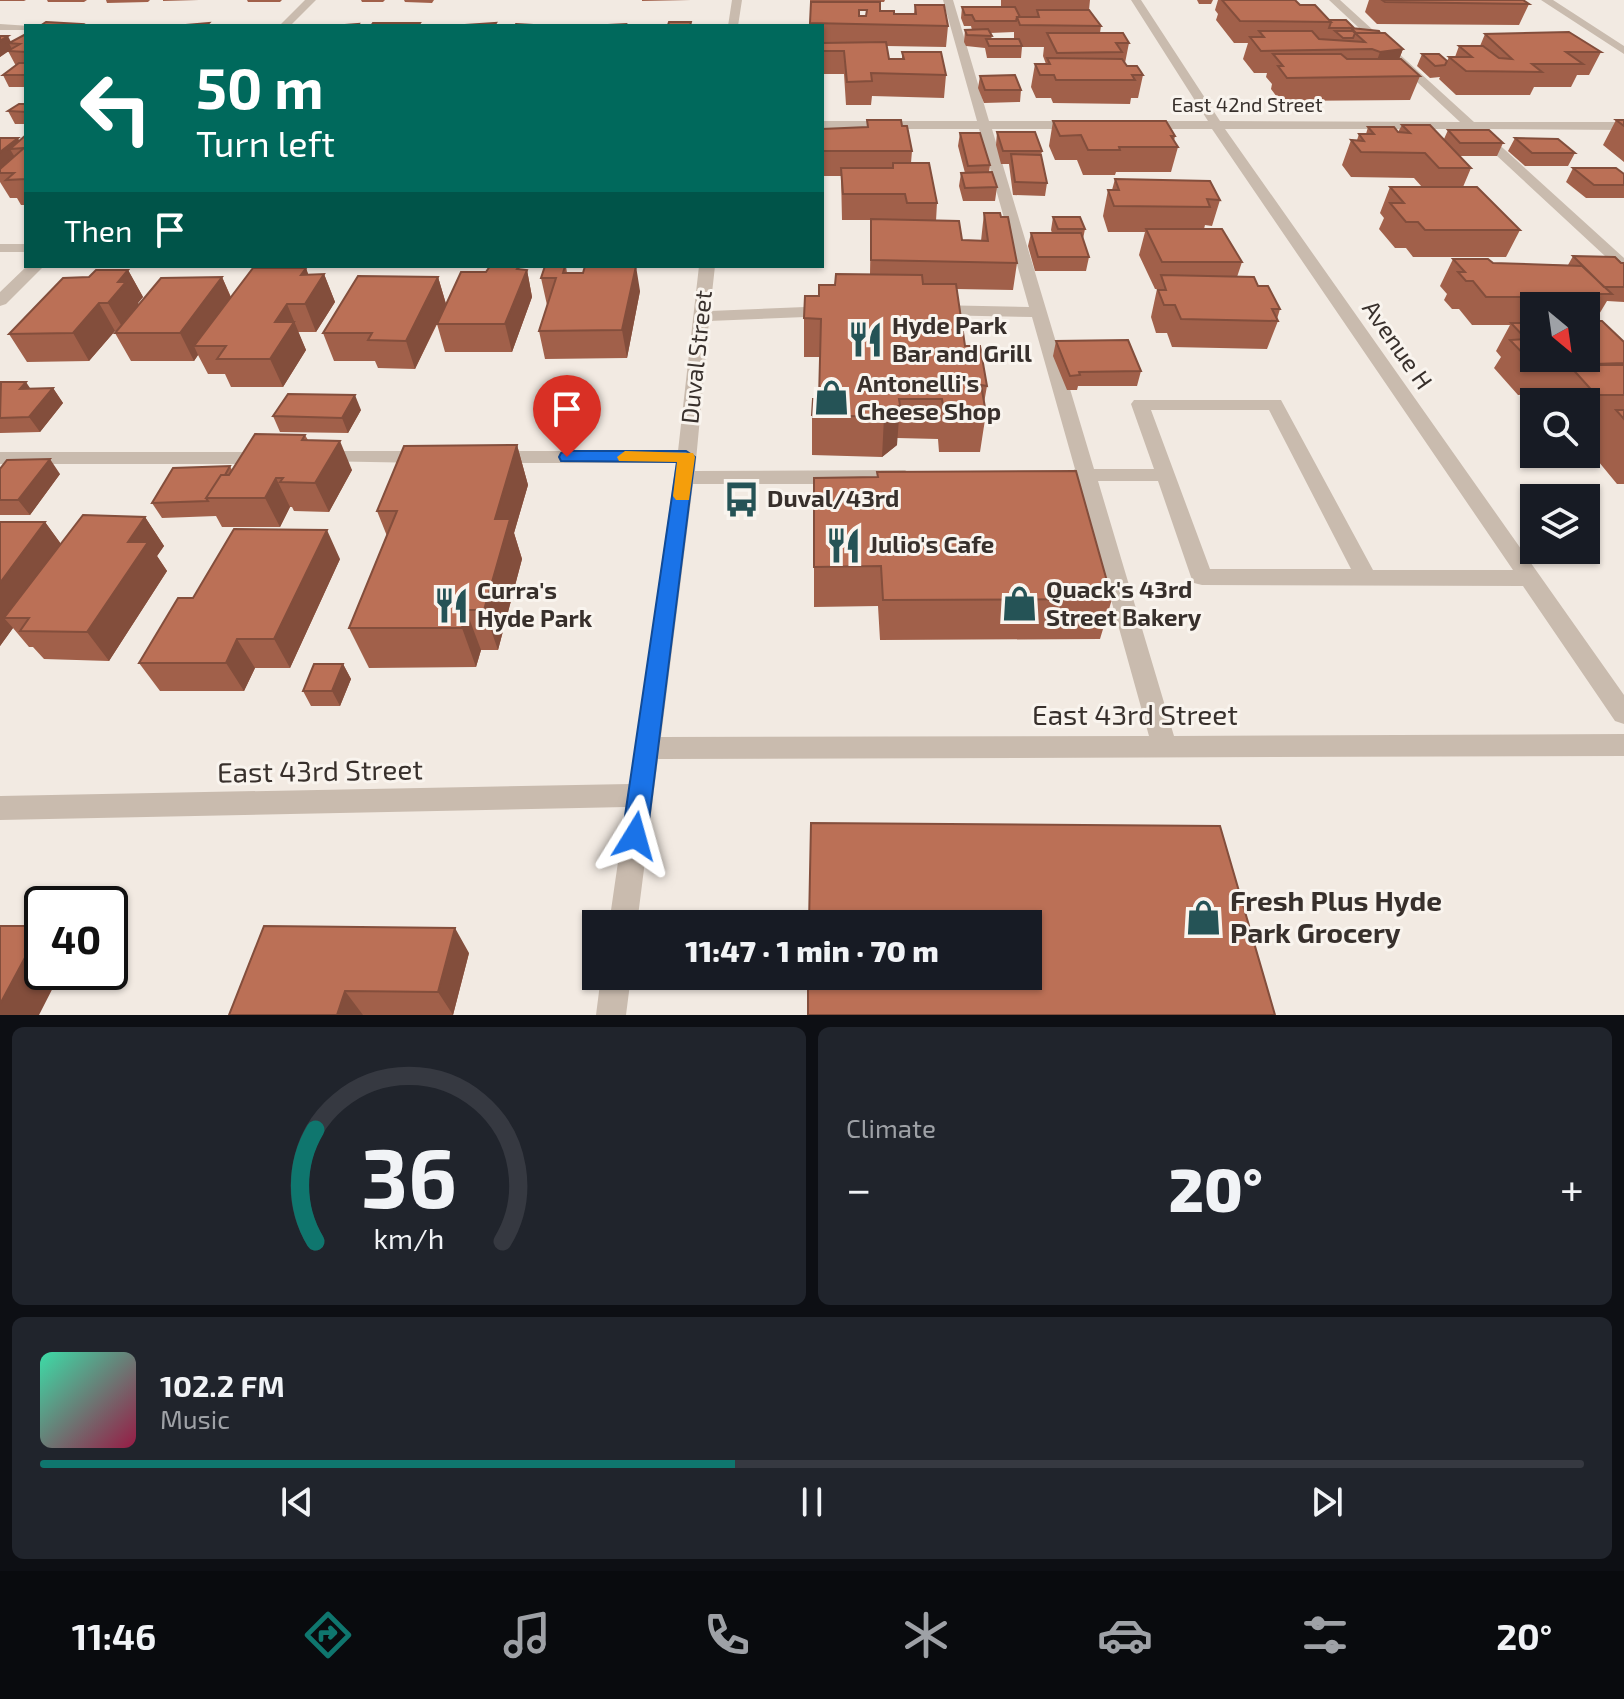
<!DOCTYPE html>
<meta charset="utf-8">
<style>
:root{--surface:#171b24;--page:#20242c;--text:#f1f3f6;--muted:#9ea1a6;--line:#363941;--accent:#0f766e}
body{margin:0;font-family:"Exo 2",sans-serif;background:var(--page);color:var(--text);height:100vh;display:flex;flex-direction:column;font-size:30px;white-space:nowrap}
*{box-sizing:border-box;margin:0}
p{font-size:26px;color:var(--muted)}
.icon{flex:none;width:44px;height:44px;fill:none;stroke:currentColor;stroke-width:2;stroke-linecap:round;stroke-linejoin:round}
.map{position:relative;height:1015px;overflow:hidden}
.side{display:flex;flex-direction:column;gap:12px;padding:12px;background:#0d0f14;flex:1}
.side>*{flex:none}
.top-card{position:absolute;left:24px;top:24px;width:800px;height:244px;border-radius:0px;box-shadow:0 2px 6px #0004;background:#00695c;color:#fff;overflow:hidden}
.needle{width:52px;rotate:151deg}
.controls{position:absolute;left:1520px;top:292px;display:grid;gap:16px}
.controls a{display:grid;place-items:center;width:80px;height:80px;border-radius:0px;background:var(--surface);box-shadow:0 2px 6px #0004;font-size:40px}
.speed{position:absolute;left:24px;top:886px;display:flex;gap:16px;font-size:40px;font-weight:700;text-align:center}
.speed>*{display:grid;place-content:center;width:104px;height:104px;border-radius:50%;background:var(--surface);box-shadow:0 2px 6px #0004;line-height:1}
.speed .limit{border:4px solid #111;border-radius:12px;background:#fff;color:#111}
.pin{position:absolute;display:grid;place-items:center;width:68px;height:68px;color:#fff;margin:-82px -34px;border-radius:50% 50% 50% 0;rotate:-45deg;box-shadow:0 0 8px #0007}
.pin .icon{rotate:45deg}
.me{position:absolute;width:88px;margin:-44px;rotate:8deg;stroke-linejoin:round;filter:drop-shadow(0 0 6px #0008)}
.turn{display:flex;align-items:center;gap:28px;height:168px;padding:0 40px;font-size:36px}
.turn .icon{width:104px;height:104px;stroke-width:2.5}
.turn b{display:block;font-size:56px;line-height:68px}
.then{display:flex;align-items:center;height:76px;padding:0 40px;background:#0003;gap:16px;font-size:30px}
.big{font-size:60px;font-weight:800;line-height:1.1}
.side .widget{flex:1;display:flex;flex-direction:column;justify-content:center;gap:12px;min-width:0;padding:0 28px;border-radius:12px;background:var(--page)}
.side .dial{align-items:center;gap:0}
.dial svg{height:208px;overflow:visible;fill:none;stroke:var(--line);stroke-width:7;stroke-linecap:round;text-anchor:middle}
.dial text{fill:var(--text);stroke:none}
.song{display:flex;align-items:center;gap:24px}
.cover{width:96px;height:96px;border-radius:12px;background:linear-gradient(135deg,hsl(160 70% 55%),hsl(340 70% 35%))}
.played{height:8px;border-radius:4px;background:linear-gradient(90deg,var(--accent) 45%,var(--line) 45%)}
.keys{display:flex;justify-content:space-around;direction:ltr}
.heat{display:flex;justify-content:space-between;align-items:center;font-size:44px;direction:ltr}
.side .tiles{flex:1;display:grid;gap:12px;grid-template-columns:1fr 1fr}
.widget:last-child{grid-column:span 2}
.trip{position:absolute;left:582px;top:910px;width:460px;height:80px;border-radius:0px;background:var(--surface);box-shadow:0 2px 6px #0004;font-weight:800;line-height:80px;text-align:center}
.menu{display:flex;height:128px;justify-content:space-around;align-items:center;background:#090b0e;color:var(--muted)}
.menu .icon{width:56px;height:56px}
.menu .selected{color:var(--accent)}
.menu b{font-size:36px;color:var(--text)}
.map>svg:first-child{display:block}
</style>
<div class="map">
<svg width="1624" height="1015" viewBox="0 0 1624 1015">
<rect width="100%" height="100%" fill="#f2eae2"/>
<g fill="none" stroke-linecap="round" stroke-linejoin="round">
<path fill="#c9bbae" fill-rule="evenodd" d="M305,0H316L290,26H279Z
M732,0H742L738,26H728Z
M943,0H953L989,121H1078L1084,125L1078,129H992L1094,469H1154L1131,404L1134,400H1281L1373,570H1513L1212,129H1142L1136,125L1142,121H1208L1131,0H1141L1220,121L1460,122L1329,0H1340L1474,122H1624V130L1482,129L1624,258V271L1619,269L1468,129H1225L1624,695V724L1615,721L1523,586L1202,585L1194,583L1191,577L1158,481H1098L1174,736L1624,734V756L658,759L637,924H609L626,807L0,820V796L630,784L676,463H494L485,457L494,451H678L699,266H715L710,311L830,306L838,311L830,316L709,321L695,471L905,470L915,477L905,484H693L661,737L1149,736L1078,481L1070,480L1067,475L1075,469L1032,317L934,315L926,310L934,305L1029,307L979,129H822V121H977ZM1151,410H1269L1351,569H1210Z
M1541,0H1553L1624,46V54Z
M0,24L30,26H26V30H0Z
M0,244H26V252H0Z
M27,266H44L6,304L0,306V292Z
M322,451H426L435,457L426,463L315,461L313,457L315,453Z
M0,452H266L276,458L266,464H0Z
M601,976H631L626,1015H596Z"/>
</g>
<path fill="#a1604a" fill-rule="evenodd" d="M0,0H26L24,1H0Z
M47,0H87L84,2H48Z
M106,0H150L148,2L107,3Z
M163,0H199L163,1Z
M247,0H282L280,2H248Z
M361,0H385L383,2H362Z
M404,0H434L432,3L405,2Z
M642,0H691L642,1Z
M810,0H885L884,2H880V11L894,14H914L915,5L948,26L946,47L887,46L889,59H902V52L946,75L944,98L872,96L871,105H846L844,74H823L822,26H810ZM859,10H867L866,16H859Z
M1001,0H1090L1089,10L1101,26L1100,33L1129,43L1125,63L1127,66L1143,75L1138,98H1131L1130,104L1053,103L1051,98H1036L1031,87L1035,64H1046L1043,56L1044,47H1022L1021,58H987L985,48L966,46L964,42L965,30H972L971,26H964L961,18L962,7H1001ZM1014,32V39H992L990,33Z
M1197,0H1213L1211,4H1199Z
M1218,0H1295L1300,5L1330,20L1354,28L1403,49L1399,59L1420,76L1410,100L1280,101L1271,89L1272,84L1266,77L1267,73H1254L1243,59L1248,43H1234L1216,20L1218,14L1215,10Z
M1369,0H1523L1529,4L1519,25L1377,24L1365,12Z
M26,34V87H9L3,75L16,66L8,51L0,57V36L11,42Z
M1485,34L1601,52L1589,75H1577L1571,87H1534L1530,95H1456L1439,79L1440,77L1430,78L1417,66L1422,54L1447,61L1449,57H1455L1459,46H1480Z
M980,76L1021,90L1020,102L984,103L978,88Z
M26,104V124H15L8,111Z
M867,120L902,126L912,151L911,163L937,203L936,221L962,240L981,241L984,213L1017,263L1013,290L956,289L965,346L987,386L984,403L986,413L980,452H939L938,439L897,438V445L882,457L812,455V415L819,399L820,357H804V318L819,296L835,285L870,274L871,220H842L841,176H822V129L867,127Z
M1616,120H1624V162L1603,145Z
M1053,121L1175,136L1174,141L1178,147L1171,172H1116L1115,175H1083L1077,160H1055L1049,146Z
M1402,125L1444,139L1448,130L1503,143L1497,156H1460L1471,168L1463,187L1520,230L1506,257H1413L1406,248H1395L1379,229L1384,218L1380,213L1390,187H1422L1414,178L1351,177L1342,165L1351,140H1357L1359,134H1366L1368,127L1398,132Z
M997,132L1042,151L1041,156L1047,183L1045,196L1013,195L1009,164H1001L996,145Z
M960,133L990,165L989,172L997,187L995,201H963L959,186L961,173H965L958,146Z
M26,135V205H21L17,198H10L0,182V138L19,141Z
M1515,138L1575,153L1568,166H1525L1508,151Z
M1573,168L1624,174V198H1586L1566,182Z
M1115,179L1220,200L1212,226L1205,225L1204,229L1242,262L1237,277L1258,286L1280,309L1277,319L1278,321L1267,349L1172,347L1167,333H1156L1151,317L1157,289H1155L1139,255L1145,232H1108L1103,216L1108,190H1112Z
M1053,217L1085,229L1083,239L1089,257L1086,271H1035L1028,246L1031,233H1052L1051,230Z
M1573,256L1624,263V302L1607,301L1595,321L1624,342V484H1617L1589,450L1599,434H1586V402H1546L1551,393L1518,395L1494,368L1501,357L1496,351L1510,325H1472L1459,309H1452L1444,300L1447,294L1440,286L1453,259L1493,263L1568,265ZM1534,306H1586V358H1534Z
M519,266V269L527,270L532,297L512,352H445L437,324L445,308L415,369L378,368L375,361H334L323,333L438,277L446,304L486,272Z
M545,266H566L567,273L640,291L627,358L545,359L539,331L547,305L541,278Z
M306,268L308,275L324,274L335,302L316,332H298L306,350L283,387H231L225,374H208L198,355L194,361H131L115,333L117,331H115L89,361L27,362L9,334L89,277L128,270L143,297L138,303L139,305L222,277L231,297Z
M1056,341L1141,371L1137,386H1078L1077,390H1067L1053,356Z
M0,383L30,389L53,388L63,403L40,432L0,433Z
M361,410L348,433L280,432L273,416Z
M305,435L308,440L352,470L329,512L294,511L292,507H290L280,527H222L216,516L162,518L152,503L230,466L232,470Z
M517,445L528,485L514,533L522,559L498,650H481L476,667L369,668L349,628L387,536L377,511Z
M0,469L60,474L30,515H0Z
M877,472L1112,599L1100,639L880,640L878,606L814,607V478L877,477Z
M145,517L164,546L157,556L167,571L109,661L44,659L33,647H29L13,628L0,646V522H45L61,544Z
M340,559L290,668H255L244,691H160L139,663L193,598Z
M343,664L351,679L340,706H311L303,691Z
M469,953L453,1015H229Z"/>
<path fill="#834e3c" d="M8,36L12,44L9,43L12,49L0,57V41Z
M1403,49L1394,72L1372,74L1380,52Z
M18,138L23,148L10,149L16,159L0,172V152Z
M519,266L522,281L527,270L532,297L512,352L505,324Z
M636,266L640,291L627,358L622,330Z
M306,268L314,290L324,274L335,302L316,332L305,304L301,275Z
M128,270L143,297L138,303L141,309L124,330L108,303L118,282Z
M222,277L234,305L194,346L198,355L194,361L180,333Z
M438,277L446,304L415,369L406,341Z
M99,303L115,331L89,361L73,333Z
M287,304L306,350L283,387L270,359L275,322Z
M26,382L36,397L20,389Z
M53,388L63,403L40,432L29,417Z
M355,395L361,410L348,433L342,418Z
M900,405L897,445L882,457L884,417Z
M340,441L352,470L329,512L315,483Z
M517,445L528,485L514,533L522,559L498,650L484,610L495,519Z
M50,459L60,474L30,515L18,500Z
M276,478L290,507L280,527L265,498Z
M145,517L164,546L157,556L167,571L109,661L87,632L128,542Z
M45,522L66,551L4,618L13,628L0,646V583Z
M327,530L340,559L290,668L274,639Z
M466,610L481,650L476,667L462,628Z
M237,639L255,668L244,691L226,663Z
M343,664L351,679L340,706L332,691Z
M42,927V972H61L39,1015H0V1004Z
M455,928L469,953L453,1015L438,992Z
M345,991L363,1015H337Z"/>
<path fill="#bb7056" stroke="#834e3c" stroke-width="2" fill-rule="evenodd" d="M1222,0H1295L1300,5H1315L1331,22L1240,21Z
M1382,0H1523L1529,4L1385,2Z
M811,2H880V11H894V14H916L915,5H944L948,26L810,23ZM859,10H867L866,16H859Z
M962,7H1015L1020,17H1017L1016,21H975L972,15H965Z
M1037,10H1089L1101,26L1020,25L1017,17H1039Z
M1330,20H1346L1354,28H1329L1331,22Z
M46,22L82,24L78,26H40Z
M669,22H691L690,26H653L668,25Z
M209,23L206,26H174Z
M373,23H420L418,26H371Z
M496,23L494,26H450Z
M359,24L358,26H332Z
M516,24L551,26H515Z
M626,24L625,26H588Z
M1351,28L1379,31L1380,33H1355L1353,38H1343L1335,31H1354Z
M988,29L992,36L967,35L965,30Z
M1259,31H1312L1319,39L1365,42L1355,33H1385L1403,49L1380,52L1372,49L1261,51L1250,37H1264Z
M1569,32L1601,52H1566L1583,64H1532L1542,72L1466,71L1449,57H1472L1459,46H1483L1499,58L1512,59L1485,34Z
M1047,33H1123L1129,43H1116L1122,52L1057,53Z
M26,34V52L8,51L20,44L9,43Z
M0,36H8L0,41Z
M986,39H1019L1022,46H989Z
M886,42L889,59H904L902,52H941L946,75L871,73L872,81L847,82L844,51H823V43Z
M1273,54H1341L1347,59H1401L1420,76L1287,78L1278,66H1283Z
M1422,54H1439L1447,61L1445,65L1435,66Z
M1047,58L1122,59L1127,66H1137L1143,75H1132L1135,80H1056L1054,75H1040L1035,64H1050Z
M19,63H26V75H3Z
M1015,75L1021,90H985L980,76Z
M19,104H26V112L8,111Z
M867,120H901L902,126H907L912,151H822V129L868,127Z
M1616,120H1624V126Z
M1053,121H1166L1175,136H1171L1178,147H1119L1120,150H1088L1081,135L1060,136Z
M1402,125H1430L1471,168H1439L1425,153L1361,152L1351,140L1364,141L1359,134H1374L1368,127H1394L1398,132L1410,133Z
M1448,130H1489L1503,143H1460Z
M997,132H1035L1042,151H1003Z
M960,133H980L990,165L968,166Z
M26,135V179L6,180L14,173H0V169L24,148L10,149Z
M0,138H18L0,152Z
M1515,138L1558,139L1575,153H1532Z
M1011,154L1041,155L1047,183L1015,182Z
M893,163H929L937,203H907L905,194H843L841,168H893Z
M1573,168H1616L1624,174V185H1594Z
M992,172L997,187L965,188L961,173Z
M1115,179L1210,181L1220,200L1207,199L1210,207L1114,206L1108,190H1119Z
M1390,187H1477L1520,230H1425L1418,222H1406L1390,203H1404Z
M984,213H1000L1001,217H1008L1017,263L871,260V219L959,221L962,240L988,241Z
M1053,217H1080L1085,229H1058Z
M1146,229H1222L1242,262H1162Z
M1031,233H1081L1089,257H1038Z
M1573,256L1615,257L1621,263H1624V287H1604Z
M1453,259H1488L1493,263L1582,266L1612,294H1595L1598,297H1486L1473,281H1466L1458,272H1465Z
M490,266H519L517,269L527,270L505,324H437L461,272H486Z
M545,266H565L563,273H583L585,266H636L622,330L539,331L556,278H541Z
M253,268H306L301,275L324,274L305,304H287L275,322H294L270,359H217L226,346H194Z
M96,270H128L118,282H126L108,303H99L73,333L9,334L63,278L89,277Z
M836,274L922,275L923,284H956L965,346H980L987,386L981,385L986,413L944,412L942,399H899L900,405L884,417L812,415L813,399H819L821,319L804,318L805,296H819V285H835Z
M1161,275L1254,277L1258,286H1268L1280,309H1272L1278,321L1181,319L1175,305H1164L1158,290H1166Z
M358,276L438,277L406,341L368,340L372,333H323Z
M222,277L180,333H115L161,278Z
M1586,321H1602L1624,342V363L1535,366L1510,340L1526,339L1511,323H1534V358H1586Z
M1128,340L1141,371L1079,372L1080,375L1070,376L1056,341Z
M1569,365H1624V395H1596Z
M1,382H26L20,389L53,388L29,417L0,418Z
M288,394L355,395L342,418L273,416Z
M1616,410H1624V419Z
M255,434L305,435L302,440L340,441L315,483L280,482L283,478H276L265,498H206L221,475H229Z
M517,445L495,519H510L484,610H466L462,628H349L397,511H377L404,446Z
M50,459L18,500H0V469L7,460Z
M230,466L225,475H221L206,498L208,501L152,503L173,468Z
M1076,471L1112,599L883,600L881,566L814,567V478L878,477L877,472Z
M83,515L145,517L128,542H148L87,632L20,631L29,618H4Z
M0,522H45L0,583Z
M234,529L327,530L274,639H237L226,663H139L178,598H193Z
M314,664H343L332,691H303Z
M811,823L1220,826L1275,1015H808V976H1028V924H809Z
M0,926H42L0,1004Z
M264,926L455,928L438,992L345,991L337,1015H229Z"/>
<path fill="#1a73e8" stroke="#114b97" stroke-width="2" d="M567,451H686L695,457L647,836L643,844L635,847L626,844L622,836L677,462L561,461L559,457L561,453Z"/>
<path fill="#f59e0b" d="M625,451L693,453L695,457L689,500H676L673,496L677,462L619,461L617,457Z"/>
<defs>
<symbol id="restaurant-bare" viewBox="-9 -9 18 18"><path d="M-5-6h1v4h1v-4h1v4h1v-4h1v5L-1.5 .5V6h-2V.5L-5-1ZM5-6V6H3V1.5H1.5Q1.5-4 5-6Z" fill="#255356" stroke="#f9f4ee" stroke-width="2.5" paint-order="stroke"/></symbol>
<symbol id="shop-bare" viewBox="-9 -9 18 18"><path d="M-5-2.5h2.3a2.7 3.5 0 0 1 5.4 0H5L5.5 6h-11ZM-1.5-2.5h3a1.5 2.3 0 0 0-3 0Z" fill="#255356" stroke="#f9f4ee" stroke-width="2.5" paint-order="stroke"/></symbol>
<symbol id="bus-bare" viewBox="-9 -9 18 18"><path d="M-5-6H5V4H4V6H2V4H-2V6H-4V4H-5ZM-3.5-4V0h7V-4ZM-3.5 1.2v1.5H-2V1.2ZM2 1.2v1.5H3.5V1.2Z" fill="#255356" stroke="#f9f4ee" stroke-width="2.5" paint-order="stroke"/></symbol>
</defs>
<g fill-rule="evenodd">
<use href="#restaurant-bare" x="840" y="314" width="51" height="51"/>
<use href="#shop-bare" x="806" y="372" width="51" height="51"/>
<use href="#bus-bare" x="716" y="474" width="51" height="51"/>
<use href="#restaurant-bare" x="818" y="520" width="51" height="51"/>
<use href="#shop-bare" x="994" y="578" width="51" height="51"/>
<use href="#restaurant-bare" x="426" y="580" width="51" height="51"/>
<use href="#shop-bare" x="1178" y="892" width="51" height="51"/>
</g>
<g text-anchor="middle" stroke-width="6" stroke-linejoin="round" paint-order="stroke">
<g font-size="20" fill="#38302c" stroke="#f9f4ee">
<text x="1247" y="112">East 42nd Street</text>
</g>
<g font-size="24" font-weight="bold" fill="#38302c" stroke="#f9f4ee" text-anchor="start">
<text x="892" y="334">Hyde Park<tspan x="892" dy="28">Bar and Grill</tspan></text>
<text x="857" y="392">Antonelli's<tspan x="857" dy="28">Cheese Shop</tspan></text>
<text x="767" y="507">Duval/43rd</text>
<text x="869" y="553">Julio's Cafe</text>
<text x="1046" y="598">Quack's 43rd<tspan x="1046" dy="28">Street Bakery</tspan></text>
<text x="477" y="599">Curra's<tspan x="477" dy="28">Hyde Park</tspan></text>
</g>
<g font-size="24" fill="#38302c" stroke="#f9f4ee">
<text transform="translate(1397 345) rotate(55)" y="8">Avenue H</text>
<text transform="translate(697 357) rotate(-84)" y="8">Duval Street</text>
</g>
<g font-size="28" fill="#38302c" stroke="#f9f4ee">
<text x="1135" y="725">East 43rd Street</text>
<text transform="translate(320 771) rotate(-1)" y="10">East 43rd Street</text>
</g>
<g font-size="28" font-weight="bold" fill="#38302c" stroke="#f9f4ee" text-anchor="start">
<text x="1230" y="911">Fresh Plus Hyde<tspan x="1230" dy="32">Park Grocery</tspan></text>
</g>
</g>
</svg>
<div class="controls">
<a><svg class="needle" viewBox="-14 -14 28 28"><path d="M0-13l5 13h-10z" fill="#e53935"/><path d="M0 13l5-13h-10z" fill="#9ea1a6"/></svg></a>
<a><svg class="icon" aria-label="search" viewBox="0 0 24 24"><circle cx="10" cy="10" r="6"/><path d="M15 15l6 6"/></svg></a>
<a><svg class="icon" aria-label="layers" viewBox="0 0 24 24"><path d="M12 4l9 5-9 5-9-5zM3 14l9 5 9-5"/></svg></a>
</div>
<div class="speed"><div class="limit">40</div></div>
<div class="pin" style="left:567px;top:457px;background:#d93025"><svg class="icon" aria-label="arrive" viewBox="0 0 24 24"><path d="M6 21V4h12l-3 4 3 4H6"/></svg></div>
<svg class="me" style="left:635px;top:836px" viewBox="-20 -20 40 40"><path d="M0-17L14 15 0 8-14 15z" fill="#1a73e8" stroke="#fff" stroke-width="4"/></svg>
<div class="trip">11:47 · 1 min · 70 m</div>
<div class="top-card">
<div class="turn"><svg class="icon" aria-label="left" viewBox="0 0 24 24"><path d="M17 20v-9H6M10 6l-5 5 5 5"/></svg><div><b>50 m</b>Turn left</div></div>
<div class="then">Then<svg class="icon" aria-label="arrive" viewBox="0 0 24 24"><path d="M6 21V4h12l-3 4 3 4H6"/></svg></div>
</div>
</div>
<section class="side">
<div class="tiles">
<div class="widget dial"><svg viewBox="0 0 100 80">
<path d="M14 69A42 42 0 1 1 86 69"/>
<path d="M14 69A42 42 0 0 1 14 26" stroke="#0f766e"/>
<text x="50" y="56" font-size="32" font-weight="700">36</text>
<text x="50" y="72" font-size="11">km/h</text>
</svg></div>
<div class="widget"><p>Climate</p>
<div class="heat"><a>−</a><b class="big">20°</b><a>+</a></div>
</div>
<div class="widget">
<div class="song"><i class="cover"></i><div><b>102.2 FM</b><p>Music</p></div></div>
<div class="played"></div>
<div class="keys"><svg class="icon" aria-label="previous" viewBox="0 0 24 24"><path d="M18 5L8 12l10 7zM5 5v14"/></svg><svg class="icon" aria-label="pause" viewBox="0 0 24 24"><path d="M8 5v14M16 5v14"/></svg><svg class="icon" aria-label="next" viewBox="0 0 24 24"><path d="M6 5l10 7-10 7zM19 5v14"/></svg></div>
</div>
</div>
</section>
<nav class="menu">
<b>11:46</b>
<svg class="icon selected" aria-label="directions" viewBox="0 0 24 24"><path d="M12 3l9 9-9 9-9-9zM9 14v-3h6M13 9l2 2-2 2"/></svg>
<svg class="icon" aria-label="music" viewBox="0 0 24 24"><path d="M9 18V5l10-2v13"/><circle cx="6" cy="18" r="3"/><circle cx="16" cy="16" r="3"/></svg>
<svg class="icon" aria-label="phone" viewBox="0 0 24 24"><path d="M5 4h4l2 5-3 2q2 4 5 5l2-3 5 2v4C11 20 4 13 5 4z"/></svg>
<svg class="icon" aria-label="climate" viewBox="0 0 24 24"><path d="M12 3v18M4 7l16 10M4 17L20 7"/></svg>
<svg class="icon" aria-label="car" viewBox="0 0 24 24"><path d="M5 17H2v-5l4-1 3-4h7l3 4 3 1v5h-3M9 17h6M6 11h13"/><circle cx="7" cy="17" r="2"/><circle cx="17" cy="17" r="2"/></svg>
<svg class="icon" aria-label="filters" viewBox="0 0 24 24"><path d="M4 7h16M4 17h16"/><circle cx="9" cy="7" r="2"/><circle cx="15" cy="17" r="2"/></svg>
<b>20°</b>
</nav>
